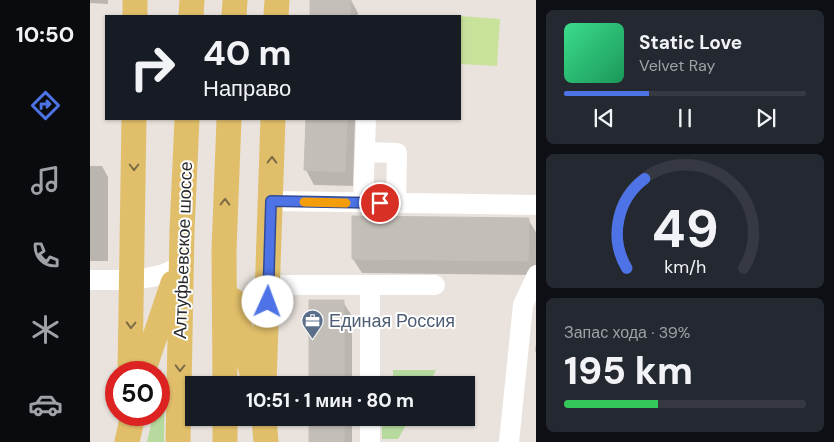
<!DOCTYPE html>
<html lang="ru">
<meta charset="utf-8">
<style>
:root{--surface:#171b24;--page:#242831;--text:#f1f3f6;--muted:#9ea1a6;--line:#363941;--accent:#4d73e6}
body{margin:0;font-family:"DM Sans",sans-serif;background:var(--page);color:var(--text);height:100vh;display:flex;flex-direction:column;font-size:19px;white-space:nowrap}
*{box-sizing:border-box;margin:0}
p{font-size:16px;color:var(--muted)}
.icon{flex:none;width:28px;height:28px;fill:none;stroke:currentColor;stroke-width:2;stroke-linecap:round;stroke-linejoin:round}
.map{position:relative;flex:1;overflow:hidden}
.sheet{display:flex;flex-direction:column;gap:10px;padding:10px;background:#0d0f14;width:298px}
.sheet>*{flex:none}
.banner{position:absolute;left:15px;top:15px;width:356px;height:105px;border-radius:0px;box-shadow:0 1px 4px #0004;background:#171b24;color:var(--text);overflow:hidden}
.speed{position:absolute;left:15px;top:361px;display:flex;gap:10px;font-size:25px;font-weight:700;text-align:center}
.speed>*{display:grid;place-content:center;width:65px;height:65px;border-radius:50%;background:var(--surface);box-shadow:0 1px 4px #0004;line-height:1}
.speed .limit{border:8px solid #d22;background:#fff;color:#111}
.pin{position:absolute;display:grid;place-items:center;width:42px;height:42px;color:#fff;margin:-21px;border:2px solid #fff;border-radius:50%;box-shadow:0 1px 5px #0007}
.me{position:absolute;width:55px;margin:-28px;rotate:2deg;stroke-linejoin:round;filter:drop-shadow(0 0 4px #0008)}
.turn{display:flex;align-items:center;gap:18px;height:105px;padding:0 15px;font-size:22px}
.turn .icon{width:65px;height:65px;stroke-width:2.5}
.turn b{display:block;font-size:35px;line-height:42px}
.big{font-size:38px;font-weight:800;line-height:1.1}
.sheet .tile{flex:1;display:flex;flex-direction:column;justify-content:center;gap:8px;min-width:0;padding:0 18px;border-radius:8px;background:var(--page)}
.sheet .dial{align-items:center;gap:0}
.dial svg{height:130px;overflow:visible;fill:none;stroke:var(--line);stroke-width:7;stroke-linecap:round;text-anchor:middle}
.dial text{fill:var(--text);stroke:none}
.song{display:flex;align-items:center;gap:15px}
.cover{width:60px;height:60px;border-radius:8px;background:linear-gradient(135deg,hsl(150 70% 55%),hsl(150 70% 35%))}
.played{height:5px;border-radius:2px;background:linear-gradient(90deg,var(--accent) 35%,var(--line) 35%)}
.keys{display:flex;justify-content:space-around;direction:ltr}
.charge{height:8px;border-radius:4px;background:linear-gradient(90deg,#34c759 39%,var(--line) 0)}
.trip{position:absolute;left:95px;top:376px;width:290px;height:50px;border-radius:0px;background:var(--surface);box-shadow:0 1px 4px #0004;font-weight:800;line-height:50px;text-align:center}
main{display:flex;flex:1;min-height:0}
.menu{display:flex;flex-direction:column;width:90px;justify-content:space-around;align-items:center;background:#090b0e;color:var(--muted)}
.menu .icon{width:35px;height:35px}
.menu .on{color:var(--accent)}
.menu b{font-size:22px;color:var(--text)}
.map>svg:first-child{display:block}
</style>
<main>
<nav class="menu">
<b>10:50</b>
<svg class="icon on" aria-label="directions" viewBox="0 0 24 24"><path d="M12 3l9 9-9 9-9-9zM9 14v-3h6M13 9l2 2-2 2"/></svg>
<svg class="icon" aria-label="music" viewBox="0 0 24 24"><path d="M9 18V5l10-2v13"/><circle cx="6" cy="18" r="3"/><circle cx="16" cy="16" r="3"/></svg>
<svg class="icon" aria-label="phone" viewBox="0 0 24 24"><path d="M5 4h4l2 5-3 2q2 4 5 5l2-3 5 2v4C11 20 4 13 5 4z"/></svg>
<svg class="icon" aria-label="climate" viewBox="0 0 24 24"><path d="M12 3v18M4 7l16 10M4 17L20 7"/></svg>
<svg class="icon" aria-label="car" viewBox="0 0 24 24"><path d="M5 17H2v-5l4-1 3-4h7l3 4 3 1v5h-3M9 17h6M6 11h13"/><circle cx="7" cy="17" r="2"/><circle cx="17" cy="17" r="2"/></svg>
</nav>
<div class="map">
<svg width="447" height="442" viewBox="0 0 447 442">
<rect width="100%" height="100%" fill="#eae3dd"/>
<path fill="#b7db9f" d="M303,370H346L338,385H303Z
M75,371L74,442H57L63,415H69V394Z
M292,418H320L308,439H292Z"/>
<path fill="#c8e19b" d="M370,16L410,19L407,66L370,64Z"/>
<path fill="#0003" d="M0,0H18V4L0,3Z
M221,0H261L268,13V16H221Z
M217,119H265L263,186L224,185L216,170Z
M0,166H12L18,177V261H0Z
M438,219L447,234L446,275L272,273L263,259Z
M253,302L262,316V385H220Z
M447,336V353L445,351Z
M220,418H262V442H220Z"/>
<path fill="#c3beb8" stroke="#c5bfb7" d="M220,0H261L260,16H220Z
M216,119H257L255,172L214,170Z
M262,216L439,218L438,261L262,259Z
M219,300H254V385H219Z
M219,418H254V442H219Z"/>
<g fill="none" stroke-linecap="round" stroke-linejoin="round">
<path stroke="#fff" stroke-width="20" d="M275,152L307,153L306,203
M181,201L447,205
M273,203L276,119
M0,280C25,280 65,282 86,268
M178,285H345
M280,385V285
M280,442V418
M419,442L433,305L447,275"/>
<path stroke="#e1bf6a" stroke-width="25" d="M45,0V16
M101,16L102,0
M144,16L145,0
M186,16L187,0
M143,300L165,385
M40,372L44,119
M53,372L83,283
M135,385L134,251L139,119
M174,385L183,119
M135,418V442
M174,418L176,442
M37,442L43,415
M88,442L92,231L97,119"/>
</g>
<defs><path id="oneway-chevron" d="M-2-3.5L2.5 0L-2 3.5" fill="none" stroke-width="1.6" stroke-linecap="round" stroke-linejoin="round" transform="scale(1.25)"/></defs>
<g stroke="#7c6c46">
<use href="#oneway-chevron" transform="translate(182 160) rotate(-89)"/>
<use href="#oneway-chevron" transform="translate(44 167) rotate(90)"/>
<use href="#oneway-chevron" transform="translate(135 202) rotate(-89)"/>
<use href="#oneway-chevron" transform="translate(41 325) rotate(92)"/>
<use href="#oneway-chevron" transform="translate(90 368) rotate(91)"/>
</g>
<g fill="none" stroke-linecap="round" stroke-linejoin="round">
<defs>
<path id="route" d="M178,302L181,201L290,203"/>
</defs>
<use href="#route" stroke="#324b96" stroke-width="12"/>
<use href="#route" stroke="#4d73e6" stroke-width="9"/>
<path stroke="#f59e0b" stroke-width="9" d="M214,202L256,203"/>
</g>
<defs>
<symbol id="office-pin" viewBox="-11 -11 22 30"><path d="M0 17L-7.5 6A9.5 9.5 0 1 1 7.5 6Z" fill="#5c6f8a" stroke="#fff"/><path d="M-6-3h4V-5.5h4V-3h4V5H-6ZM-1-4.5V-3h2v-1.5ZM-6 0V1H6V0Z" fill="#fff"/></symbol>
</defs>
<g fill-rule="evenodd">
<use href="#office-pin" x="210" y="308" width="25" height="34"/>
</g>
<g text-anchor="middle" stroke-width="4" stroke-linejoin="round" paint-order="stroke">
<g font-size="18" fill="#292929" stroke="#fff">
<text transform="translate(93 250) rotate(-88)" y="6">Алтуфьевское шоссе</text>
</g>
<g font-size="18" fill="#4e5e75" stroke="#fff" text-anchor="start">
<text x="239" y="327">Единая Россия</text>
</g>
</g>
</svg>
<div class="speed"><div class="limit">50</div></div>
<div class="pin" style="left:290px;top:203px;background:#d93025"><svg class="icon" aria-label="arrive" viewBox="0 0 24 24"><path d="M6 21V4h12l-3 4 3 4H6"/></svg></div>
<svg class="me" style="left:178px;top:302px" viewBox="-20 -20 40 40"><circle r="19" fill="#fff"/><path d="M0-13L10 11 0 6-10 11z" fill="#4d73e6"/></svg>
<div class="trip">10:51 · 1 мин · 80 m</div>
<div class="banner">
<div class="turn"><svg class="icon" aria-label="right" viewBox="0 0 24 24"><path d="M7 20v-9h11M14 6l5 5-5 5"/></svg><div><b>40 m</b>Направо</div></div>
</div>
</div>
<section class="sheet">
<div class="tile">
<div class="song"><i class="cover"></i><div><b>Static Love</b><p>Velvet Ray</p></div></div>
<div class="played"></div>
<div class="keys"><svg class="icon" aria-label="previous" viewBox="0 0 24 24"><path d="M18 5L8 12l10 7zM5 5v14"/></svg><svg class="icon" aria-label="pause" viewBox="0 0 24 24"><path d="M8 5v14M16 5v14"/></svg><svg class="icon" aria-label="next" viewBox="0 0 24 24"><path d="M6 5l10 7-10 7zM19 5v14"/></svg></div>
</div>
<div class="tile dial"><svg viewBox="0 0 100 80">
<path d="M14 69A42 42 0 1 1 86 69"/>
<path d="M14 69A42 42 0 0 1 25 14" stroke="#4d73e6"/>
<text x="50" y="56" font-size="32" font-weight="700">49</text>
<text x="50" y="72" font-size="11">km/h</text>
</svg></div>
<div class="tile"><p>Запас хода · 39%</p><b class="big">195 km</b><div class="charge"></div></div>
</section>
</main>
